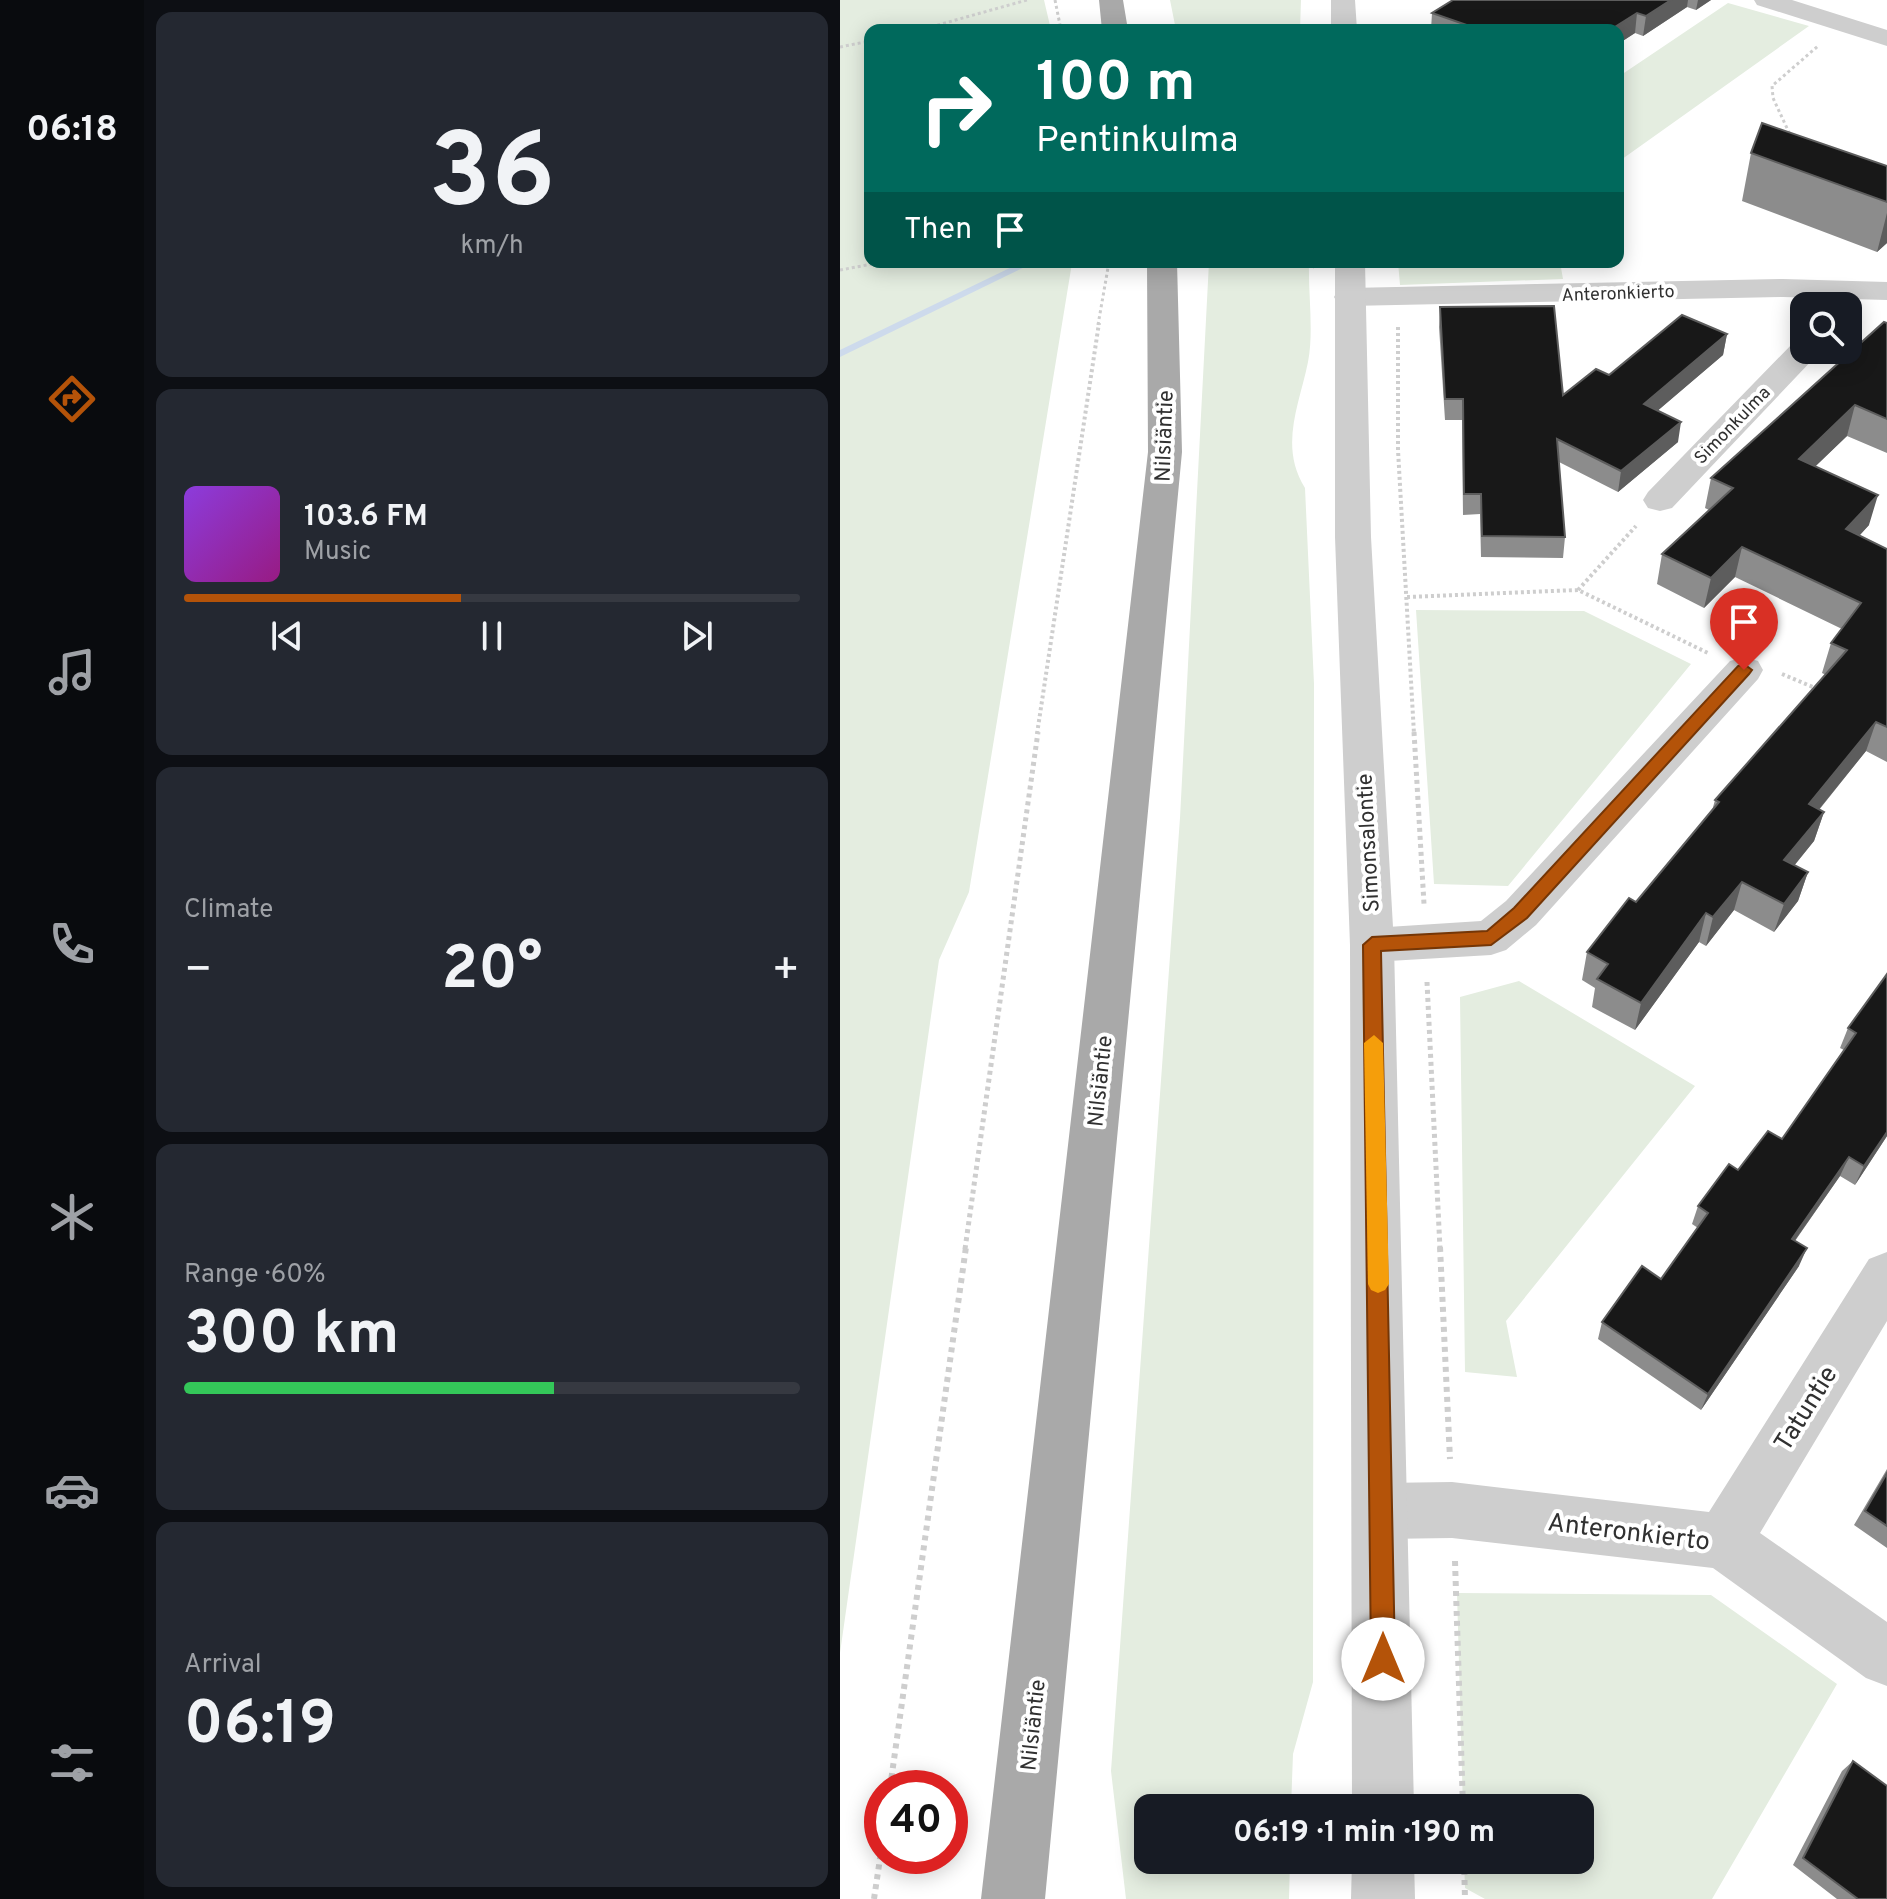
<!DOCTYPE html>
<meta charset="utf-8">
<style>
:root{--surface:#171b24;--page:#242831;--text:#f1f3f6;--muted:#9ea1a6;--line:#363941;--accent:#b45309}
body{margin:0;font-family:Overpass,sans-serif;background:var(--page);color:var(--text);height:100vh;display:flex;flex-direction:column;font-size:30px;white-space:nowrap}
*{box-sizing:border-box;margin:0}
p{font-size:26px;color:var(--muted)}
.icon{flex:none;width:44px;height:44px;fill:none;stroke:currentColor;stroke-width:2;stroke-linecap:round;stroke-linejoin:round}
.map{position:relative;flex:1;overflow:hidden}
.sheet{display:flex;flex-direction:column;gap:12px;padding:12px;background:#0d0f14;width:696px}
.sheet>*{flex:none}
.hud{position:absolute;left:24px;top:24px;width:760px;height:244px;border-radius:16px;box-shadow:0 4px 20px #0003;background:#00695c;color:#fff;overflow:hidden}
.fabs{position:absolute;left:950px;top:292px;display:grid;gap:16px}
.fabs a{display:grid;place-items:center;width:72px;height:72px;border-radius:16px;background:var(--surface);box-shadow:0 4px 20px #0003;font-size:40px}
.speed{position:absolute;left:24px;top:1770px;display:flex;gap:16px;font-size:40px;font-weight:700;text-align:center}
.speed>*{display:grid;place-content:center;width:104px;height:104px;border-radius:50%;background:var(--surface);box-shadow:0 4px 20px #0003;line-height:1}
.speed .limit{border:12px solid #d22;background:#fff;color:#111}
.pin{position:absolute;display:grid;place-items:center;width:68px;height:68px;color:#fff;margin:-82px -34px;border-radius:50% 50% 50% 0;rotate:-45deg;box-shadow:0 0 8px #0007}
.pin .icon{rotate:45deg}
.me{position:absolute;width:88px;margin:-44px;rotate:0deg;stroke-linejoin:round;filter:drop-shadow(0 0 6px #0008)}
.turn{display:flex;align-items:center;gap:28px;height:168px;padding:0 40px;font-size:36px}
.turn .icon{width:104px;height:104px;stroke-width:2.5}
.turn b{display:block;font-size:56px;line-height:68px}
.then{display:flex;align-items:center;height:76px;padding:0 40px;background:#0003;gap:16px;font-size:30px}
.big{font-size:60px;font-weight:700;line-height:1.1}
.sheet .tile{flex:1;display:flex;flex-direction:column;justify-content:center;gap:12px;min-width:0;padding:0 28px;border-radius:16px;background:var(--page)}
.sheet .dial{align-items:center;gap:0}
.dial b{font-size:104px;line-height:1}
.song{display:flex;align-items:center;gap:24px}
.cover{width:96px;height:96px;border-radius:12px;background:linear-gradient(135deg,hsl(270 70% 55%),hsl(310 70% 35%))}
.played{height:8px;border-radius:4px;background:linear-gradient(90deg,var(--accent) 45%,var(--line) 45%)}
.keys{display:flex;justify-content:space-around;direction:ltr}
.heat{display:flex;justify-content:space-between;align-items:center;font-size:44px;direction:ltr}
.charge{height:12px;border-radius:6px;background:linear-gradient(90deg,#34c759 60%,var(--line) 0)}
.trip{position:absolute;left:294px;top:1794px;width:460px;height:80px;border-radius:16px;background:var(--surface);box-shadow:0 4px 20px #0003;font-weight:700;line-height:80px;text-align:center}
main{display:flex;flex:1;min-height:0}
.menu{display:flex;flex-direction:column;width:144px;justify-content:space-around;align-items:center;background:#090b0e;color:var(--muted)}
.menu .icon{width:56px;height:56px}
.menu .active{color:var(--accent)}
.menu b{font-size:36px;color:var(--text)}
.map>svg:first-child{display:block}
</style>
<main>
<nav class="menu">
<b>06:18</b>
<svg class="icon active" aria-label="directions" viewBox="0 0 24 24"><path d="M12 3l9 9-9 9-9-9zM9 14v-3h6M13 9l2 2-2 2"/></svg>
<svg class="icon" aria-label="music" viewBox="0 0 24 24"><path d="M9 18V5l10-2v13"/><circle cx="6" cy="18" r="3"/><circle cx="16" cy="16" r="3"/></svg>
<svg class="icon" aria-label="phone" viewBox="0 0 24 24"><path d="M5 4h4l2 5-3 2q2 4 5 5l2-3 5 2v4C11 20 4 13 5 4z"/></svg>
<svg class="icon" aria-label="climate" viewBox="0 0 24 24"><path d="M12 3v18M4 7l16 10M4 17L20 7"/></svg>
<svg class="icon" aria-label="car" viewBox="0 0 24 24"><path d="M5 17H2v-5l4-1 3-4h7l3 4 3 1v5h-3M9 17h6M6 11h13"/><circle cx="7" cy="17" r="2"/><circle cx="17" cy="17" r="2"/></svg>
<svg class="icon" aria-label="filters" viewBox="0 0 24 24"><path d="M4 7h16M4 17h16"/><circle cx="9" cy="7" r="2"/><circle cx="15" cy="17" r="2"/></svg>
</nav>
<section class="sheet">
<div class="tile dial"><b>36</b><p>km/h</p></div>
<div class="tile">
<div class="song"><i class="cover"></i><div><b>103.6 FM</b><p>Music</p></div></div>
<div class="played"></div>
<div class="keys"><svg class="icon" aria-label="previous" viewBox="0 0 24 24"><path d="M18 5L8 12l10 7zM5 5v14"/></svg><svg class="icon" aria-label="pause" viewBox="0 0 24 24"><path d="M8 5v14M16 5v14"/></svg><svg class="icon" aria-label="next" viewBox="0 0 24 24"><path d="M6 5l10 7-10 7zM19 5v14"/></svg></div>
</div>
<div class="tile"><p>Climate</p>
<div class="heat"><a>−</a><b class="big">20°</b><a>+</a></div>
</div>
<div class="tile"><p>Range · 60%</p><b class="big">300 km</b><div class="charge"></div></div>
<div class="tile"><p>Arrival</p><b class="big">06:19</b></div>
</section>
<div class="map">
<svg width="1047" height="1899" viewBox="0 0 1047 1899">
<rect width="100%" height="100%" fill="#fff"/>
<path fill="#e4ede0" d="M0,0H204L211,30H30V262L232,263L129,892L99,960L0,1653Z
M330,0H461L460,30H336Z
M888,3L969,26L778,162V77Z
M369,262H469C468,294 474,331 468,362C459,406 439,446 465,488L474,684L473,1682L453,1754L451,1808H308V1860H450L449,1899H286L271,1771L340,818Z
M558,262H720L723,279L560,285Z
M576,610L744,611L851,664L668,886L594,884Z
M679,981L855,1086L666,1321L677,1377L625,1372L620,997Z
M617,1593L871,1595L997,1684L872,1899H645L625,1888L624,1860H740V1808H623Z"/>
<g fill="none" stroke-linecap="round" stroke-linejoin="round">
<path fill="#cddaec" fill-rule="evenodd" d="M182,262H195L0,357V350Z"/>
<path stroke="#cecece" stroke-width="3" stroke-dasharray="3 3" stroke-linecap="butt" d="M215,0L221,30
M80,30L187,0
M0,47L30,41
M952,139L933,98L932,86L978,46
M456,262L474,267
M0,270L43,262
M258,325L269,262"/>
<path stroke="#cecece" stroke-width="4" stroke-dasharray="3 3" stroke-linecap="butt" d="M558,327V450L574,734
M738,590L796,526
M567,597L738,590L868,653
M942,674L980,690
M197,734L259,323"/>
<path stroke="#cecece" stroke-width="5" stroke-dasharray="4 4" stroke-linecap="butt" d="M574,732L584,904
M587,982L600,1249
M125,1249L198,732"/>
<path stroke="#cecece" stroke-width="6" stroke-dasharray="5 5" stroke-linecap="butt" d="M600,1247L610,1459
M615,1561L623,1808
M50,1788L126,1247
M624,1860L625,1899
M34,1899L42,1845"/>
<path fill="#cecece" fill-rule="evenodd" d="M914,0H952L1047,30V46L917,5Z
M943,279L1047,282V300L943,297L509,306L498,304L494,297L498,290L509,288Z
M964,340V350H980L975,357L832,508L820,511L808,508L803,500L808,492L953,343Z
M904,657L918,661L923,670L918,679L696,925L666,950L651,955L532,962L516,957L510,945L516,933L532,928L641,921L666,901L890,661Z
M1047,1252V1321L920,1533L1047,1622V1686L1026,1678L873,1568L612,1538L542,1539L522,1531L514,1511L522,1491L542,1483L612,1482L869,1512L1029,1259Z"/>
<path fill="#cecece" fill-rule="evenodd" d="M491,0H515L517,30H491Z
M495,262H525L531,537L554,945L574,1808H512L510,945L495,537Z
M512,1860H574L575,1899H511Z"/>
<path fill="#a9a9a9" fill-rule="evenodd" d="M259,0H283L288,30H262Z
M307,262H337L342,452L205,1899H141L308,452Z"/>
</g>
<path fill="#8c8c8c" d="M613,0H871L856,10L847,7L803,36L795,33L778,44V30H591L592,13Z
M911,153L1047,166V243L1037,252L902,201Z
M600,307L723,395L769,375L887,334L883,355L818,410L838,442L778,492L719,462L725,537L723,558L641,557L640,514L623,515L622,420H605L599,327Z
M1047,323V453L1007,436L975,466L1029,525L1019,536L1047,549V762L1026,751L979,810L984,812L974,841L954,866L968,872L958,901L934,932L894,910L866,946L859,942L795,1030L752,1007L755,988L742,980L747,952L796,902L872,811L875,800L986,675L982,673L991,643L1002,629L895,577L864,608L817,584L822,554L869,510L865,508L871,478Z
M1047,974V1136L1015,1185L1000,1176L955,1241L959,1266L861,1410L758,1339L762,1322L821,1279L858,1228L852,1224L858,1206L898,1170L942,1139L1004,1050L1000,1048L1008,1028Z
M1047,1469V1548L1014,1525Z
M1013,1761L1047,1899H997L953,1865L1002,1771Z"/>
<path fill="#5d5d5d" d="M831,0H848L847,7L803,36L806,16Z
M858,0H871L856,10Z
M797,13L795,33L778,44V30H770Z
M1047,213V243L1037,252Z
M887,334L883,355L801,425L804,404Z
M1015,405L1007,436L952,489L959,459Z
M841,422L838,442L778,492L781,471Z
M1038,495L1029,525L997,560L1006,529Z
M902,547L895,577L864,608L871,578Z
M1036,722L1026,751L959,834L969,804Z
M984,812L974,841L935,889L944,860Z
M968,872L958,901L934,932L944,904Z
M902,882L894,910L866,946L873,917Z
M866,913L859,942L795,1030L801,1003Z
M1047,1132V1136L1015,1185L1024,1166Z
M1009,1157L1000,1176L944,1256L952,1239Z
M967,1248L959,1266L861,1410L868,1394Z"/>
<path fill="#181818" stroke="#5d5d5d" stroke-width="2" d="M613,0H831L806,16L797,13L770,30H641L592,13Z
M922,123L1047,166V202L911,153Z
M714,306L723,395L756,369L769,375L842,315L887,334L804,404L841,422L781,471L717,439L725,537L642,536L641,494H624L623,399H605L600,307Z
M1044,322L1047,323V419L1015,405L959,459L1038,495L1006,529L1047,549V727L1036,722L969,804L984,812L944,860L968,872L944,904L902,882L873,917L866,913L801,1003L757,979L768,964L747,952L789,898L796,902L879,802L875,800L1007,650L991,643L1021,603L902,547L871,578L822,554L893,488L871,478Z
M1047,974V1132L1024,1166L1009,1157L952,1239L967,1248L868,1394L762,1322L802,1266L821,1279L868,1213L858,1206L889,1164L898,1170L928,1131L942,1139L1016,1033L1008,1028Z
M1047,1473V1526L1025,1511Z
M1013,1761L1047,1786V1899H1018L963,1858Z"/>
<path fill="#b45309" stroke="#753606" stroke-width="2" d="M904,664L912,670L909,674L687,918L651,945L541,951L555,1659L551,1668L543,1671L534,1668L531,1659L523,945L532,937L647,931L674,908L898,666Z"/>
<path fill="#f59e0b" d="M534,1035L543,1043L549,1284L545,1290L538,1293L531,1290L528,1284L524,1043Z"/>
<g text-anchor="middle" stroke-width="8" stroke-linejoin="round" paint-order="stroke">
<g font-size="18" fill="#313131" stroke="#fff">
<text transform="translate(778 293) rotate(-2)" y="6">Anteronkierto</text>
<text transform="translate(892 425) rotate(-46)" y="6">Simonkulma</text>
</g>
<g font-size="22" fill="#313131" stroke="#fff">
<text transform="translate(323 436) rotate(-88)" y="8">Nilsiäntie</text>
<text transform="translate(527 843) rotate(-93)" y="8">Simonsalontie</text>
<text transform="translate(259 1081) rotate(-84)" y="8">Nilsiäntie</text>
<text transform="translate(192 1725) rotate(-84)" y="8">Nilsiäntie</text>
</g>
<g font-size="26" fill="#313131" stroke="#fff">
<text transform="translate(965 1408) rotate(-58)" y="9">Tatuntie</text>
<text transform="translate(789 1531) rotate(7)" y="9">Anteronkierto</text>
</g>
</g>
</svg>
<div class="fabs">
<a><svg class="icon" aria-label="search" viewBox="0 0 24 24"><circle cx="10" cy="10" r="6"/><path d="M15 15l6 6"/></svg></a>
</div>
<div class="speed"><div class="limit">40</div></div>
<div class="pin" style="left:904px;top:670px;background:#d93025"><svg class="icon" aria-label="arrive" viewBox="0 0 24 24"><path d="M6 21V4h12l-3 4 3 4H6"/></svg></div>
<svg class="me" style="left:543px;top:1659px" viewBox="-20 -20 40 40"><circle r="19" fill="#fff"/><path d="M0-13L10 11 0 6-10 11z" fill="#b45309"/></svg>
<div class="trip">06:19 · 1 min · 190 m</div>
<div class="hud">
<div class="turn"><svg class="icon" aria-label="right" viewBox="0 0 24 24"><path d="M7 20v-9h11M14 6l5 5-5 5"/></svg><div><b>100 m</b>Pentinkulma</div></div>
<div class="then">Then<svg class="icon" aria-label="arrive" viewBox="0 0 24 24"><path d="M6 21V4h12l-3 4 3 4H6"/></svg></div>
</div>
</div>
</main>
